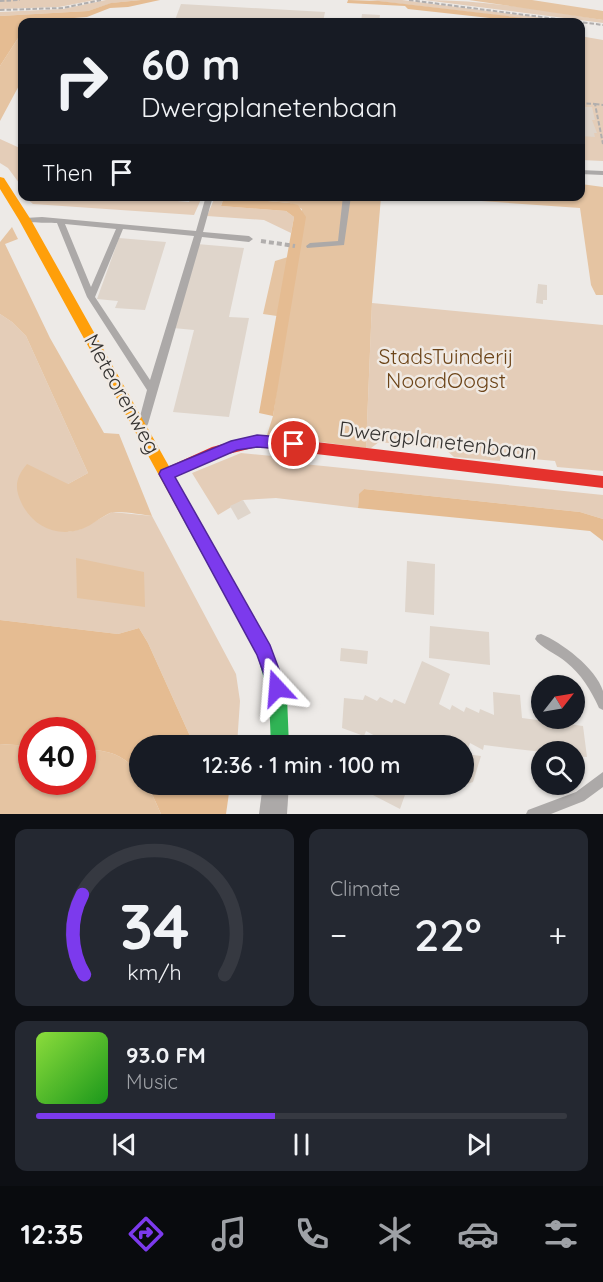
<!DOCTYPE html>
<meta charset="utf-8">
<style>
:root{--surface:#171b24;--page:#242831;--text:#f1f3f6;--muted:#9ea1a6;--line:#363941;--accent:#7c3aed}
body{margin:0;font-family:Quicksand,sans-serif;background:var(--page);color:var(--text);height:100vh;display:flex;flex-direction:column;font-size:22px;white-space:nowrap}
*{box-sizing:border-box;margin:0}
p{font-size:20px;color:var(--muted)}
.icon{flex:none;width:33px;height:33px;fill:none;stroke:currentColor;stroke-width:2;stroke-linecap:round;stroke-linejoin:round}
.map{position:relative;height:814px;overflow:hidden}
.details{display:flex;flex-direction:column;gap:15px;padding:15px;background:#0d0f14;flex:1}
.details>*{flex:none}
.banner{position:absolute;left:18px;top:18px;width:567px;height:183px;border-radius:12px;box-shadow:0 2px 4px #0004;background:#171b24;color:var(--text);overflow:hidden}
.needle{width:39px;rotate:59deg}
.buttons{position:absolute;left:531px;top:675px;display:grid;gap:12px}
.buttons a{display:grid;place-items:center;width:54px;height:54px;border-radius:50%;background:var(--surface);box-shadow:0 2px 4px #0004;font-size:30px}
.speed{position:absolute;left:18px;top:717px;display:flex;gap:12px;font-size:30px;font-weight:700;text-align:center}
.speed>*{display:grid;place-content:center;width:78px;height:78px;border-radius:50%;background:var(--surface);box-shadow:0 2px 4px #0004;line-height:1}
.speed .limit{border:9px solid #d22;background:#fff;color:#111}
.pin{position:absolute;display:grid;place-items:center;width:51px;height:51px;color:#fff;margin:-26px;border:3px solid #fff;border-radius:50%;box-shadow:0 2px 6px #0007}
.me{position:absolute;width:66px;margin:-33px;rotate:341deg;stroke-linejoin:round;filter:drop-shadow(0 0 4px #0008)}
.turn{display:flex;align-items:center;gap:21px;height:126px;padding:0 24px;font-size:27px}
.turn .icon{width:78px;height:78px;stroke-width:2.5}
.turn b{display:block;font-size:42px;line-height:51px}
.then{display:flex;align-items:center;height:57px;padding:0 24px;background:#0003;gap:12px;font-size:22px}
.big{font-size:45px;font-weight:600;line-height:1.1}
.details .card{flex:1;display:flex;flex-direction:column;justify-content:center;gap:9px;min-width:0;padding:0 21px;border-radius:12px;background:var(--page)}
.details .dial{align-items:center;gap:0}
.dial svg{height:156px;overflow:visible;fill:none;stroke:var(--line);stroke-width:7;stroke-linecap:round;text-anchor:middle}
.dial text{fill:var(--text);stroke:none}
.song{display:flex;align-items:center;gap:18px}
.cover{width:72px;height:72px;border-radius:9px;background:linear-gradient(135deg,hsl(90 70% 55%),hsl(120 70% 35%))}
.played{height:6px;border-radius:3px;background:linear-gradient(90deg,var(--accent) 45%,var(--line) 45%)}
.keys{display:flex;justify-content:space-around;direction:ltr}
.heat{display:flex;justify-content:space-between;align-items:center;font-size:33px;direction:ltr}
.details .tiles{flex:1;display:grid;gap:15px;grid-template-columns:1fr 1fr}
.card:last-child{grid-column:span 2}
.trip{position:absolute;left:129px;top:735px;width:345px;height:60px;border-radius:30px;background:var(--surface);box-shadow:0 2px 4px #0004;font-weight:600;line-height:60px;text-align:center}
.dock{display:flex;height:96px;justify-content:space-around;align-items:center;background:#090b0e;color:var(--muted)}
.dock .icon{width:42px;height:42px}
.dock .current{color:var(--accent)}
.dock b{font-size:27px;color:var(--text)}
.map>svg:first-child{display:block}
</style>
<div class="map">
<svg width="603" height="814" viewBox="0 0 603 814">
<rect width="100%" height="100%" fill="#edeae7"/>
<path fill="#e4cdb8" d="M0,0H95L59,7L0,9Z
M106,0H141L112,3L88,11L0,16V12L63,9Z
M369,0H402L576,22H554Z
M424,0C485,0 543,10 603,20V23Z
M580,36L603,40V161L581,160Z
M0,139L22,149V187L8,168L0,163Z
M118,196L189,202L192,197H202L194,215L33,204L25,197Z
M224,196L221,206L286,211L294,217L291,233L264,220L207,216L215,197Z
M372,303L603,325V471L557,467L555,461L501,456L500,461L454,457L445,449L379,442L371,448H366Z
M0,314L12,322L26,336L88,473L68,484V532L81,529L112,512L152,516L236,674L240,701L237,745H194L148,643L139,628L118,634L0,620Z
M241,453L283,457L304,464L603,495V519L580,512L364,489L359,495L358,508L276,498L243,500L218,515L192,473Z"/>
<path fill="#e5c4a2" d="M469,0H532L603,11V20Z
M22,32V80L0,121V66Z
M581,184L603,187V295H596L591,285L580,208L424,197L580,196Z
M224,197H381L372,303L366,448L267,435L273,416L302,209L290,203Z
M12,227L18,239L5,244L50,338L104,433L119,434L152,516C143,515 118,510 110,513C101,517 92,525 82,529C56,538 32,526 21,502C14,487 16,477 27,464L68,484L88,473L26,336L12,322L0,314V242Z
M288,257L277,316L263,314L275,261Z
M76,558L144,572L145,607L77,598Z
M0,744L31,746L32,782H82L83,749C110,751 121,753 139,773L140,784L148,785L161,814H0Z"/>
<path fill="#e5bc92" d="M141,0H160L128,7L110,8L87,17L22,22V32L0,66V16L88,11L111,3Z
M348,0L379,1L558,22H526L408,9L405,6L347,3Z
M224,197L290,203L298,205L306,217L273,416L259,413L294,217L286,211L221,206Z
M364,489L580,512L603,519V541L590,531L358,508L359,494Z
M0,620L118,634L139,628L148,643L194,745L140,746L139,773C121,753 110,751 83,749L82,730H32L31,746L0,744Z
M148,785H228L230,786L226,814H161Z"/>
<path fill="#dfd5cb" d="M181,4L325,12L323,22H220L175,20Z
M362,14L380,15L379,22H361Z
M580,107H592L595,120H592L597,133H594L595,137L581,136Z
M119,238L166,242L145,310L115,308L118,301L97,299Z
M197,244L244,248L229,317L249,318L229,417L173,412L194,330L173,328Z
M538,284L547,285V300H543V304L536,303Z
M243,500L251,513L238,520L230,506Z
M407,561L435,564L434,615L405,612Z
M430,626L489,632L490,665L429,658Z
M341,648L368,651L367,664L340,661Z
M422,661L450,674L439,704L450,710L452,705L464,712L466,707L479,713L480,709L494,715L493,692L520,695L522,718L583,726L587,757L574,756V752H542L484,745L483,750L470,743L466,754L481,756L473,782L464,785V746H374L377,737L366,731L364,736L342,728L344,698L363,700L365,695L377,701L380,697L392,703L394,699L405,704Z
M373,784H459V786L407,789L400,809L369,793Z"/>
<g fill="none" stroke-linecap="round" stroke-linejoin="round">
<path stroke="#b1aead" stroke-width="2" stroke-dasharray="4.5 2" stroke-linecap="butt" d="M409,0L603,25
M0,1L20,0
M0,10L63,8L101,0
M580,103L595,104L603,144
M595,104L603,105"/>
<path stroke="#b1aead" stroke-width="4" stroke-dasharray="5 3" stroke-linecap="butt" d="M261,241L295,246"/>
<path fill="#aca9a8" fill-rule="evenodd" d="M580,170L603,171V175L580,174Z
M206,196H213L203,232L249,236L253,239L249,242L202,237L148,424L146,427H140L138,424L147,390L87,297L57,223C48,222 28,224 21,220L25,218L42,217L196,231ZM65,224L116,229L91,287ZM123,229L194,236L150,380L95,297Z
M343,196H351L344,245L307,248L306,246L310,243L338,241Z
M541,634C561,642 596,668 603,691C603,696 603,704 603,710L599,708C591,690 581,674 566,662C558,655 540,647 535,639L537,635Z
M603,772V787L584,801L561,810L551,814H526L528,810L576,792Z"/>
<path fill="#aca9a8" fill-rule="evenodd" d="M263,784H289L287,814H259Z"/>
<path fill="#30b455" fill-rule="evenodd" d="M189,509L194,511L272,651L287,697L289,746H271L269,697L257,654L184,521L182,516L184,511Z"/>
<path fill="#ff9f0a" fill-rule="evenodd" d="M0,177L4,178L31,220L194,511L196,516L194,521L189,523L184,521L19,220L0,189Z"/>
<path fill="#e5322d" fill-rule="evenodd" d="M257,435L603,476V488L257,447L220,456L166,480L161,478L159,474L161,470L212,447Z"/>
</g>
<path fill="#7c3aed" stroke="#51269a" stroke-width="1.5" d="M257,435L294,438L299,440L301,444L299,448L294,450L257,447L237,450L175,477L270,645L286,688L283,694L277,696L271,694L257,655L159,474L161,470L231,441Z"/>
<g text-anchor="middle" stroke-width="5" stroke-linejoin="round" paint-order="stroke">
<g font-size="21" fill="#6c4418" stroke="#f0eae4">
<text x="446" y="364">StadsTuinderij<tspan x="446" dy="24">NoordOogst</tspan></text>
</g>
<g font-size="21" fill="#353331" stroke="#f0eae4">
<text transform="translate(122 394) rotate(61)" y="7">Meteorenweg</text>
<text transform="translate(438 441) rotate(7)" y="7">Dwergplanetenbaan</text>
</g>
</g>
</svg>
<div class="buttons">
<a><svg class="needle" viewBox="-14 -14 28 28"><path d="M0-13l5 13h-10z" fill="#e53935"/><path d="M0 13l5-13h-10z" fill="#9ea1a6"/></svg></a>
<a><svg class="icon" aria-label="search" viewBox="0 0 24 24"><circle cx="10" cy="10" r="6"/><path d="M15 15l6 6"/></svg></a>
</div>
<div class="speed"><div class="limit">40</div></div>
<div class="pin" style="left:294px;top:444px;background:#d93025"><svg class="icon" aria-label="arrive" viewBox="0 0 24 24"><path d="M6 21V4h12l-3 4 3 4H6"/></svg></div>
<svg class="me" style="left:277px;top:688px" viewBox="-20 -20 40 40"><path d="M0-17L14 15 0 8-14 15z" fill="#7c3aed" stroke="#fff" stroke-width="4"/></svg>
<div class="trip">12:36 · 1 min · 100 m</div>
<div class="banner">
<div class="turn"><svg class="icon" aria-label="right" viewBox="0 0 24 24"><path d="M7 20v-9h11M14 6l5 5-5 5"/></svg><div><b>60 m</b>Dwergplanetenbaan</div></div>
<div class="then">Then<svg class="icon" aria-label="arrive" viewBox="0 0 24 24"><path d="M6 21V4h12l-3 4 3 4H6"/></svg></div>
</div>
</div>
<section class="details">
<div class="tiles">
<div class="card dial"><svg viewBox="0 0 100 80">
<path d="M14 69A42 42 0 1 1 86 69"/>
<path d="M14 69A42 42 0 0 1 13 28" stroke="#7c3aed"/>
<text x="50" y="56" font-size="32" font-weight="700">34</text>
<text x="50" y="72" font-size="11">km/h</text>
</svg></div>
<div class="card"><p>Climate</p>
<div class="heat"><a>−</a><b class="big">22°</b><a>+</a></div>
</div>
<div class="card">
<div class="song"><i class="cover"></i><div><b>93.0 FM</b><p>Music</p></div></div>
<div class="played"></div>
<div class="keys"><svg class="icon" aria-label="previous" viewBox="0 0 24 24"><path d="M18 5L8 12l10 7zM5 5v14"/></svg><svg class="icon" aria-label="pause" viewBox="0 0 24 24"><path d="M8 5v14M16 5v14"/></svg><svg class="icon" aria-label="next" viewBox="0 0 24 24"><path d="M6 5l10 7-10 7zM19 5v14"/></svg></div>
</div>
</div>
</section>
<nav class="dock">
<b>12:35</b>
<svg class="icon current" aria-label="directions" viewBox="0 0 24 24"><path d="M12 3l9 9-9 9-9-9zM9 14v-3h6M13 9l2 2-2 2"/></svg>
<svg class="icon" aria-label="music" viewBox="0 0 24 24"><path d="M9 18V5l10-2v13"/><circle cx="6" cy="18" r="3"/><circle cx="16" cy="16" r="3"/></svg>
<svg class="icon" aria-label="phone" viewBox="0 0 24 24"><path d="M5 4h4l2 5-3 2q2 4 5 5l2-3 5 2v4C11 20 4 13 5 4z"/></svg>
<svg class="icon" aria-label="climate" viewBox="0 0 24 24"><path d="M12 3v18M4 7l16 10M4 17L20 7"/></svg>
<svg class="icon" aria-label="car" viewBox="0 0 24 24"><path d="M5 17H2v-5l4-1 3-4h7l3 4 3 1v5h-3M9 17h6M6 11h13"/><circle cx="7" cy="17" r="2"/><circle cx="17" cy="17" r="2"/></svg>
<svg class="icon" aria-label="filters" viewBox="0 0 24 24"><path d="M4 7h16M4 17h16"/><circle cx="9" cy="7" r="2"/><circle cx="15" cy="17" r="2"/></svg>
</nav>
